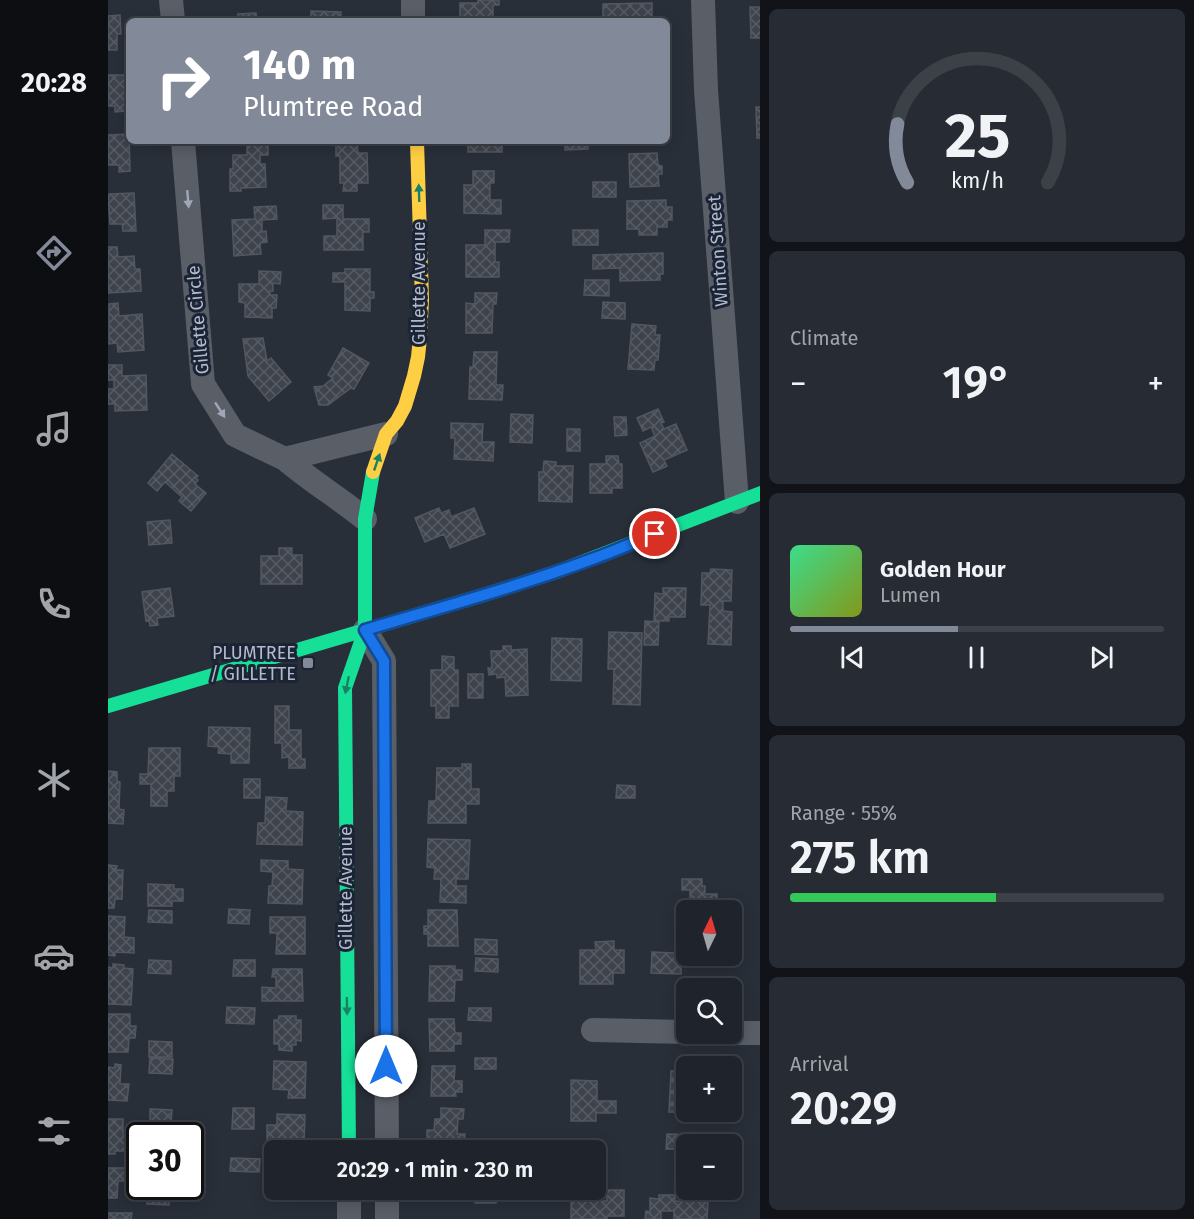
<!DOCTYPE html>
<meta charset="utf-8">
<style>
:root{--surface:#1f232b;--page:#272b33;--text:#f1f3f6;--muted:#a1a4a9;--line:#3c4047;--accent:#828998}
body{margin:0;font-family:"Fira Sans",sans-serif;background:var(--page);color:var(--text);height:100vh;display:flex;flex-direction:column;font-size:22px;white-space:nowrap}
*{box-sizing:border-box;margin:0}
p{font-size:20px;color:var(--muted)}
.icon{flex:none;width:33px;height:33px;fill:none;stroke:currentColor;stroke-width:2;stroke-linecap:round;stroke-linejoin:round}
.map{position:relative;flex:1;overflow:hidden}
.drawer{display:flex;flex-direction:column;gap:9px;padding:9px;background:#111318;width:434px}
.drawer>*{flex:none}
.guide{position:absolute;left:18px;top:18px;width:544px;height:126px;border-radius:9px;box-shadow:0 3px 15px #0003,0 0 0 2px var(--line);background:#828998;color:#fff;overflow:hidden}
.needle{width:39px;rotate:5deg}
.controls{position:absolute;left:568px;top:900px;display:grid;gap:12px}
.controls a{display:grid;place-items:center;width:66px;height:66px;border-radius:9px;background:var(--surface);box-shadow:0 3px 15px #0003,0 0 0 2px var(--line);font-size:30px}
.speed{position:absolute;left:18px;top:1122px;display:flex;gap:12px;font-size:30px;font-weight:700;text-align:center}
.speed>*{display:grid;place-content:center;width:78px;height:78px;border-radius:50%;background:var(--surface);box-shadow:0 3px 15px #0003,0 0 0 2px var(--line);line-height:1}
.speed .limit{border:3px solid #111;border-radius:9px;background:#fff;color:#111}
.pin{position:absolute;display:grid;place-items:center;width:51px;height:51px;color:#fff;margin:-26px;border:3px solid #fff;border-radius:50%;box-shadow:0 2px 6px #0007}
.me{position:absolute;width:66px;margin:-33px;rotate:0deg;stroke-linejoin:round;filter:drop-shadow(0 0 4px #0008)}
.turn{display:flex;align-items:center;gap:21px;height:126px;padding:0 18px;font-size:27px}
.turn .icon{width:78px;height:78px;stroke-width:2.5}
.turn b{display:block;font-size:42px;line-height:51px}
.big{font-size:45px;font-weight:600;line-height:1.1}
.drawer .card{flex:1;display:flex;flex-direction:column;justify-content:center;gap:9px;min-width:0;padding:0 21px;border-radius:9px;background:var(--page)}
.drawer .dial{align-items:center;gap:0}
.dial svg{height:156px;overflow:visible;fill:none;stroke:var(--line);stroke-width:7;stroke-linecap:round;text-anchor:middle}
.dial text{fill:var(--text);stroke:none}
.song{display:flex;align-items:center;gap:18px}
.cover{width:72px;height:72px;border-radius:9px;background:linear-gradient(135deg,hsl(150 70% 55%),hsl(70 70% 35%))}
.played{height:6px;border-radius:3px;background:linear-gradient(90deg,var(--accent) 45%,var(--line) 45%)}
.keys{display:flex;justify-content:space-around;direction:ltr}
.heat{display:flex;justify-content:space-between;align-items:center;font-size:33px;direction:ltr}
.charge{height:9px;border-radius:4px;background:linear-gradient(90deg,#34c759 55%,var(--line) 0)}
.trip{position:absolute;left:156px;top:1140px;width:342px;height:60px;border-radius:9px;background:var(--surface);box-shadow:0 3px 15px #0003,0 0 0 2px var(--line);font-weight:600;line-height:60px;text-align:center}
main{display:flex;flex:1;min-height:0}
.tabs{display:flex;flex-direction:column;width:108px;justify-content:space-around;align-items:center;background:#0c0e11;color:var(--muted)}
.tabs .icon{width:42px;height:42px}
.tabs .current{color:var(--accent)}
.tabs b{font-size:27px;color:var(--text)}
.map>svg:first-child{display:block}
</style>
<main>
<nav class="tabs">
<b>20:28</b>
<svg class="icon current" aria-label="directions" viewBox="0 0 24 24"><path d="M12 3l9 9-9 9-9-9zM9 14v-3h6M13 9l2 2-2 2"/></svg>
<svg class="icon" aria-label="music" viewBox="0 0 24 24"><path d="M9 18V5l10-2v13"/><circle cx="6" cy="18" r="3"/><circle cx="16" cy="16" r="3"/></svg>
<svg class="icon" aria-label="phone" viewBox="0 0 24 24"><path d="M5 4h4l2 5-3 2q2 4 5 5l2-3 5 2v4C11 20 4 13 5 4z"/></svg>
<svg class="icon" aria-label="climate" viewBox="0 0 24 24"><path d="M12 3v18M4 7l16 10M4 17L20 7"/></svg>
<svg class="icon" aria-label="car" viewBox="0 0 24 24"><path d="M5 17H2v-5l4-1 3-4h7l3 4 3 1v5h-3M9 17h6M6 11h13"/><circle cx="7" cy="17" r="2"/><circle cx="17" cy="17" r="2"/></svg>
<svg class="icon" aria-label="filters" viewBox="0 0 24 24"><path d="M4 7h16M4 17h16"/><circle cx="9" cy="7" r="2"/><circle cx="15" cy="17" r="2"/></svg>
</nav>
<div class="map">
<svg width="653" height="1219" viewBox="0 0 653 1219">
<defs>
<pattern id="building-cross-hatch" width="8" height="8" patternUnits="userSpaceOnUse" patternTransform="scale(1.5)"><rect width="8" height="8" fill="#3e434c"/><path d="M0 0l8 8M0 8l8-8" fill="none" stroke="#585c64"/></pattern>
</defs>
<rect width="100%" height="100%" fill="#292f39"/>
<path fill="url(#building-cross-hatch)" stroke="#515761" stroke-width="1.5" d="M370,0H391V5H385V21H392H359V18H352V3H370Z
M544,3V21H495V4Z
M642,7H653V38H643Z
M203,11L233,12V21H203Z
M148,13L149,21H130V14Z
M12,15L13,34H9V50H0V16Z
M0,75H17L18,111L7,112V106H0Z
M648,107H653V138H649Z
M21,134L22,171L11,172V165H0V135Z
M360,141H394V152H360Z
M457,141H480V149L457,150Z
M139,142H160V155H152V164H157L158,187L133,188V191H122V169H125V155H139Z
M249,142L250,153H259L260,183H249V191H235L236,183H232V156H228V143Z
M549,153L550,165L554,166V174H550L551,186L522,187L521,154Z
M365,171H386V183H382V200H393V214L356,213V185H365Z
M485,182H508V197H485Z
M26,193L28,231H15L14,224H2L1,209H0L1,194Z
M558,200V207H564V220H559V227H549V235H531V229H519V201Z
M215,205H235V219H261V232H255V250H216V236H229V218L215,219Z
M168,206L169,219L154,220V232L158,231L159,242L152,243L153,254L126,256L124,220L147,219L146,207Z
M377,230H402L401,242H387V262H391V277H358V245H377Z
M465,230H490V245H465Z
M0,247H9L10,257L26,256L27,269H32L33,291L0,293Z
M555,253V274H552V280L512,281V268L485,269V255Z
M237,269H262V292H266V298H262V311L237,310V282H225V273H237Z
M151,271L173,272L172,284L165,283V291H162V295H169L168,308H164V318L137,317V303L131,302V284H151Z
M477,280H501V296L476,295Z
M367,293H389L388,304H385L384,333H358V303L367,304Z
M495,302L517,303V319L494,318Z
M10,303L11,316L34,314L36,350L10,352L9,343L1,344V304Z
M524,324L548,326L547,335H552L550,360H547L546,370L520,369Z
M155,338L159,361L163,358L183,382L161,401L140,376L135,339Z
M235,348L261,363L246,389L243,388L220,405H211L206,387L215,386L225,378L220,375Z
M366,352H389L388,385H395L394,400L361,399L362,367H365Z
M0,365H14V376L38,375L39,410L7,411V404H0V389H6V380H0Z
M550,409L556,422L553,423L556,429L568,424L579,450L556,460L559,466L545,472L532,443L547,436L543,427L535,431L529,418Z
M403,414L425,415L424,443L402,442Z
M506,417H518L519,435L507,436Z
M343,423L375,424L374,442H386L385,461L346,459L347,438H343Z
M459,429H472V451H459Z
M64,454L90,476L88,478L90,480L87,484L98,493L83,511L71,501L74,497L57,482L49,491L40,483Z
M498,456H510L511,464H514V488H504V493H482V464H498Z
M436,461L448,462V466H465L464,502L431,501V472H435Z
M331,508L333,513L341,510L343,517L366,508L377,534L342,548L336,534L317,542L307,518Z
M62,520L64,543L41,545L39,522Z
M171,548H184V555H194V584H153V556H171Z
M603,569L624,570L623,601H615V611L624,612L623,645L600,644L602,605H593L594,573H602Z
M62,588L66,616L49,618L50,625L42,626L41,620L38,621L34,592Z
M555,588H578L577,617H561V621H546L547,593L555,594Z
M537,621L551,622L550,645H536Z
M501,632L534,633L532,705L505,704L506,669H500Z
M444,638L474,639L473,681L443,680Z
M395,646H403V650L419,649L420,695L398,696L397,677L389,678V674L381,675L380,668H384L383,651H395Z
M334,656L346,657V670H350V706H341V718H328V706H323V670H334Z
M360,674H375V698H360Z
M167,706H181V730H193V759H197V768H181V757L174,758V743H167Z
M101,727L142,728L141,763H123V754L110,753L111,747L100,746Z
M41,748H72V776H66V791H59V806H43V784H32V774H40Z
M354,764H363V789H371V804H358V823H320L321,801H328L329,768H354Z
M0,771L9,772V781L12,782L11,809L16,810L15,824L0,823Z
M136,779H152V798H136Z
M509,785L527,786V798H508Z
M158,797L179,798L178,811L195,812L194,845L149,844L150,823H157Z
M320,839L362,840L360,879H348V886H358V903L332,902L333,879H326L327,868L319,867Z
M153,860L180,861V869L195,870L194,904L160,903L161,886H164L165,872L153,871Z
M0,865L9,866L8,870H15L14,899H7L6,908H0Z
M574,879H594V886H597V894H609V903H615V910H579V933H574V907H582V890H574Z
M40,884L66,885V889H75V901H64V906H40Z
M121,909L142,910L141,924L120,923Z
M41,910L64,911V923L40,922Z
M320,910H349L350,946H320V934H316V926H320Z
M0,916L17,917L16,937L26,938V953L7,952V956L0,955Z
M162,917H197V954H168L169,933H162Z
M367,939L389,940V955L367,954Z
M506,941V950H516V973H505V984H472V950H488L487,942Z
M567,949L578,950L579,956H604V965H573V974L543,973L544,952L567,953Z
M368,958L390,959V972L367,971Z
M41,960L63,961V974L40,973Z
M126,960H147V976H125Z
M5,964L16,965V968L25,969L23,1005L0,1004V967L5,968Z
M322,966H347V970H354V980H347L346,1001H321Z
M165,969H194L195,1001H154V987L168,988V977H164Z
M119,1007L147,1008L146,1024L118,1023Z
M361,1008H383V1021L360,1020Z
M0,1014H22V1026H28L27,1038H21L20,1052H0Z
M171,1016H188V1020H193V1041L188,1040V1045H184V1051L171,1050V1044H166V1020H170Z
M321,1019H346L347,1033H353V1044H346V1051H322Z
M41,1041L64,1042V1057H41Z
M42,1058L65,1059L64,1074L41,1073Z
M367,1058H388V1069H367Z
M166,1061L198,1062L197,1098H180L181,1090L165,1089Z
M7,1064L13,1065L12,1084H21L19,1101L0,1100V1067L7,1068Z
M324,1066H347L346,1081H354V1092H347L348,1096H323Z
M563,1071L579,1072V1112H600V1122L573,1121V1112H561Z
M463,1080L489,1081V1101H508V1113H488V1121H463Z
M125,1108H146V1129H124Z
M333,1108L356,1109L355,1119H350L349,1134H357L356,1143H350V1150H326L327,1139H319V1130H326L327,1119H333Z
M42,1109L64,1110L63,1125L42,1124Z
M169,1114L197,1115L196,1145H189V1150H174V1145H170V1141H159V1125H169Z
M0,1119H15V1137H22V1151H7V1154H0Z
M559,1134L593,1135L592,1144H579V1178H570V1149H558Z
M123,1158L152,1159L151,1172L122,1171Z
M0,1168H17V1181H10L9,1198H0Z
M161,1184H166V1190H199L198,1199L160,1197Z
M40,1186H63L61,1205L39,1204Z
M322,1190H353V1193L322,1192Z
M367,1190H388V1203H367Z
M498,1190H516V1216H499V1219H463V1200H476V1191H492V1201H499Z
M551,1195H567V1201L600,1202L599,1219H566V1211H553V1219H537L538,1211L542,1212V1198L551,1199Z
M0,1213H24L23,1219H0Z"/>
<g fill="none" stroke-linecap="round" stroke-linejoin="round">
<path stroke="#595e67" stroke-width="24" d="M63,0L65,21
M305,0V21
M595,0L598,90L629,502
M75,141L95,384L127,435L177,459L278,434
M177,459C203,481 231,498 257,519
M257,630L276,661L279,1150
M485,1030L579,1032
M624,1033H653
M241,1190V1219
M279,1190V1219"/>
<path stroke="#16e098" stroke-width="14" d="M0,706L379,594L451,571L653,493
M241,1150L237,688L257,630V519L265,472"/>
<path stroke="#ffcf43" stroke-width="14" d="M265,472L278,434L289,421L297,406L306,376L310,357L312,338L314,300L309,141"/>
</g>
<defs><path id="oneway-solid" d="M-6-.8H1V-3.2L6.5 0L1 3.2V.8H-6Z" transform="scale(1.5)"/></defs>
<g fill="#188266">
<use href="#oneway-solid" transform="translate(311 193) rotate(-92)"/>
<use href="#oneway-solid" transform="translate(269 462) rotate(-71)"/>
<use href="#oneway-solid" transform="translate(239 685) rotate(102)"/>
<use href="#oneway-solid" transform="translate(239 1006) rotate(89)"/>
</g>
<g fill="#a0a8b7">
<use href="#oneway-solid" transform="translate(80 199) rotate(85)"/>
<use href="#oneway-solid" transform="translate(112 410) rotate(57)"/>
</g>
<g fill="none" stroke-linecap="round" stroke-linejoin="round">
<defs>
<path id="route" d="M278,1066L276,661L257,630C334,607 412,586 487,558C507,551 527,542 547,534"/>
</defs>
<use href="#route" stroke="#114b97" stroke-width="15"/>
<use href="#route" stroke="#1a73e8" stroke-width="10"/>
</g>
<rect fill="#828998" stroke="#1b2434" stroke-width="2" x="194" y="657" width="12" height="12" rx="3"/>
<g text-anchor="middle" stroke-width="6" stroke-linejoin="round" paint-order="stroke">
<g font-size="18" fill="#b2bacb" stroke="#1b2434">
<text transform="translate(610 251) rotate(-94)" y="6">Winton Street</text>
<text transform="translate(311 283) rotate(-90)" y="6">Gillette Avenue</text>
<text transform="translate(90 320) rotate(-95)" y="6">Gillette Circle</text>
<text transform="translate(238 888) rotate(-90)" y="6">Gillette Avenue</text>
</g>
<g font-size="18" fill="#b2bacb" stroke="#1b2434" text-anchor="end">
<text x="188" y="659">PLUMTREE<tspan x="188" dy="21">/ GILLETTE</tspan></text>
</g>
</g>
</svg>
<div class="controls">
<a><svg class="needle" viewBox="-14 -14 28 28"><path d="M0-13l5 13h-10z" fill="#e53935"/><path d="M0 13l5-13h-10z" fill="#a1a4a9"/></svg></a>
<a><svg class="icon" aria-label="search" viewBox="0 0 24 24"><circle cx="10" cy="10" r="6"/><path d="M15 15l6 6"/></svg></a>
<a>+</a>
<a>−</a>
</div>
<div class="speed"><div class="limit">30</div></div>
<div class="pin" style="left:547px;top:534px;background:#d93025"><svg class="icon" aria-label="arrive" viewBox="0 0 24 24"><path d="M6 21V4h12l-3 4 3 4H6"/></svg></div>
<svg class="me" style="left:278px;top:1066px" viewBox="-20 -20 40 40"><circle r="19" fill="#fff"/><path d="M0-13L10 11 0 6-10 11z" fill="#1a73e8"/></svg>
<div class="trip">20:29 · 1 min · 230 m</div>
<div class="guide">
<div class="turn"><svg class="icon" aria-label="right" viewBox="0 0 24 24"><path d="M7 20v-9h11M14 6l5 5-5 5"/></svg><div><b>140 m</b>Plumtree Road</div></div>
</div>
</div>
<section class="drawer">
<div class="card dial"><svg viewBox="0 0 100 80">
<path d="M14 69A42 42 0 1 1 86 69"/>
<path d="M14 69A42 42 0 0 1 9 39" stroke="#828998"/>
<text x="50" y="56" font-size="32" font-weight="700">25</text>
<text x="50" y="72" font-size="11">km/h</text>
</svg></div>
<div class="card"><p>Climate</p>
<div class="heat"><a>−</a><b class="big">19°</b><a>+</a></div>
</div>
<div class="card">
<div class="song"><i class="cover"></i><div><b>Golden Hour</b><p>Lumen</p></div></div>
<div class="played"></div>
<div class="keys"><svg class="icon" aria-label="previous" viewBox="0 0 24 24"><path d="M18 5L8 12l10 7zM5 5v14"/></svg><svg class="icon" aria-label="pause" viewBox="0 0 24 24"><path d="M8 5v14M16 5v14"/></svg><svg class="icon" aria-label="next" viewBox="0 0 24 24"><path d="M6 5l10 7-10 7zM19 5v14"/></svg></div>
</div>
<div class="card"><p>Range · 55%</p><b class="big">275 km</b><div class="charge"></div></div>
<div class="card"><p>Arrival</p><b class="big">20:29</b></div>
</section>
</main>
